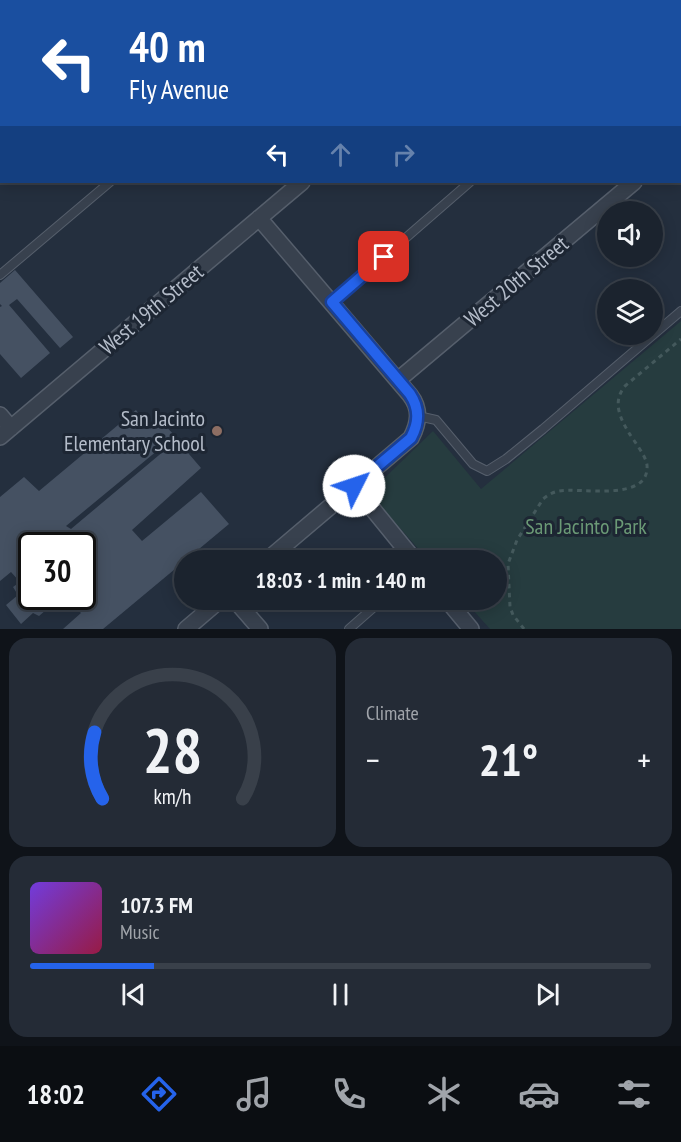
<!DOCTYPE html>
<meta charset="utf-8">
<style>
:root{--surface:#1b232e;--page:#242b36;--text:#f1f3f6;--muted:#a0a4aa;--line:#39404a;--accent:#2563eb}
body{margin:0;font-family:"PT Sans Narrow",sans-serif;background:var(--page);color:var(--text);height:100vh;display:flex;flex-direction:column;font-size:22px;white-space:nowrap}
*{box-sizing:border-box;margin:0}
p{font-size:20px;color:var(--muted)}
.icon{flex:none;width:33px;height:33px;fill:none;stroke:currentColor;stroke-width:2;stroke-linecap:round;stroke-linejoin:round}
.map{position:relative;height:629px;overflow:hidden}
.sheet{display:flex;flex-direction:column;gap:9px;padding:9px;background:#0f1319;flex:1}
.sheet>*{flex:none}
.guide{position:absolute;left:0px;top:0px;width:681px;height:183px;box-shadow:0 3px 15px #0003,0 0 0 2px var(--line);background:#1a4fa0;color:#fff;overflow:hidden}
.tools{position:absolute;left:597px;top:201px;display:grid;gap:12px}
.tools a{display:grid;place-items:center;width:66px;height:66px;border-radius:50%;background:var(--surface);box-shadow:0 3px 15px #0003,0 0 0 2px var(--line);font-size:30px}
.speed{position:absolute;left:18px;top:532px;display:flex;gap:12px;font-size:30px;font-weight:700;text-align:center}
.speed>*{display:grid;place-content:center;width:78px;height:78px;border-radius:50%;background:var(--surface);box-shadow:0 3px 15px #0003,0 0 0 2px var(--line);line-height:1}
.speed .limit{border:3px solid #111;border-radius:9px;background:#fff;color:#111}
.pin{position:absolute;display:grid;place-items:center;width:51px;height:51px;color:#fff;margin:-26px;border-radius:12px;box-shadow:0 3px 9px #0006}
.me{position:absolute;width:66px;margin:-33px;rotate:49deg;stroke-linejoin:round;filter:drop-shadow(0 0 4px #0008)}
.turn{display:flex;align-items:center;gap:21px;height:126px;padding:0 30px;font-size:27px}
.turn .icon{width:78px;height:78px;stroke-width:2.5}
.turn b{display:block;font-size:42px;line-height:51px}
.lanes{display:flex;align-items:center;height:57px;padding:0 30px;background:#0003;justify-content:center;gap:30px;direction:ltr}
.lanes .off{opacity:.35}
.big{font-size:45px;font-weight:700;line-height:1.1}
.sheet .widget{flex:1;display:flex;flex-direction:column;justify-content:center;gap:9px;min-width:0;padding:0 21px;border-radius:18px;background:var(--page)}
.sheet .dial{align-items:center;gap:0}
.dial svg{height:156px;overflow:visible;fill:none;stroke:var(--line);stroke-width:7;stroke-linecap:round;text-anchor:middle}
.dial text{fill:var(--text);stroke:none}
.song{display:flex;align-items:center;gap:18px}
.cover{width:72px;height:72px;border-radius:9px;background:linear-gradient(135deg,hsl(260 70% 55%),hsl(340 70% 35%))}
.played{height:6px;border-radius:3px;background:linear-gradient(90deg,var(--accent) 20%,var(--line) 20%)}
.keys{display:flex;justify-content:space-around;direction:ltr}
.heat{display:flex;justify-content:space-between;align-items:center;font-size:33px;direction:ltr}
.sheet .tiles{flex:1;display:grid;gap:9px;grid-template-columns:1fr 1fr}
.widget:last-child{grid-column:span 2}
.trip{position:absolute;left:174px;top:550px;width:333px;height:60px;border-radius:30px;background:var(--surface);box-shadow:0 3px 15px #0003,0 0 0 2px var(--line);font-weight:700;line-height:60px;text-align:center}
.menu{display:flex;height:96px;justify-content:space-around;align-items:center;background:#0b0e12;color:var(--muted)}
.menu .icon{width:42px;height:42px}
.menu .active{color:var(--accent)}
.menu b{font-size:27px;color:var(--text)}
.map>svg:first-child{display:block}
</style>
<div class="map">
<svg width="681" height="629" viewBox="0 0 681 629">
<rect width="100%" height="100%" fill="#242f3e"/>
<path fill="#263c3f" d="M681,321V629H490L464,600H496V561H429L369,493L433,431L481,489Z"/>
<path fill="#455162" d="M15,270L73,337L60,348L17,299L9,305L50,353L21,378L0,354V307L2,306L0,304V283Z
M136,410L150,429L161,421L175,436L66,526L71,529L177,440L201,468L132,530L142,541L201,492L229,524L103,629H63L81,613L65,597H82V546H32V597H61L39,616L33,613L21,624L6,605L18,595L13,587L20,582L11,572L0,581V497L24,477L39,491Z"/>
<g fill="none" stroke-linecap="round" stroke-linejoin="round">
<defs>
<path id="service" d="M535,0L537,2
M321,2L323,0
M680,100L681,99
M680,172L681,173
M0,275L110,182
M332,302L470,182
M418,416L436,420L473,464L487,471L506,459L543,429L681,311
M349,629L382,600"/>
<path id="minor" d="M154,2L156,0
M514,2L516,0
M0,133L2,132
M680,143L681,141
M259,218L410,395C421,409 419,423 411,438L266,561
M398,380L634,182
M0,415L11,428
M0,437L302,182
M354,486L415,561
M235,600L260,629
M447,600L471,629
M186,629L220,600"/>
<path id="secondary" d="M680,11L681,13"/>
</defs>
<use href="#service" stroke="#565f6c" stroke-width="10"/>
<use href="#minor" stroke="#565f6c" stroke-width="18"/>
<use href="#secondary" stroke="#565f6c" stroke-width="26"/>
<path stroke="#44595c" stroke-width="3" stroke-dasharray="4.5 4.5" stroke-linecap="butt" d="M524,629L513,615L510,607L508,564L517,540L543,499C548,495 553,492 559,491C579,487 650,503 647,465C646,456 634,441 629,433C620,418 612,402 625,386L681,339"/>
<use href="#service" stroke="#38414e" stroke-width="8"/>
<use href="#minor" stroke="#38414e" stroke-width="15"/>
<use href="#secondary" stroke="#465061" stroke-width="22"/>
</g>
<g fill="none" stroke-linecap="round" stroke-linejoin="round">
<defs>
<path id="route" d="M354,486L411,438C419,423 420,409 410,394L332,302L384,257"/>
</defs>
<use href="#route" stroke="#184099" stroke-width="15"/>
<use href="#route" stroke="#2563eb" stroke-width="10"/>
</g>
<circle fill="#8d6e63" stroke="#1d2633" stroke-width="2" cx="217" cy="431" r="6"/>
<g text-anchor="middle" stroke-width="6" stroke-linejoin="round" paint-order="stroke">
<g font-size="22" fill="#b4bcc9" stroke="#1d2633">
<text transform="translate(516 281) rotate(-40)" y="8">West 20th Street</text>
<text transform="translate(151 309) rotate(-40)" y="8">West 19th Street</text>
</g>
<g font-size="22" fill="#b4bcc9" stroke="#1d2633" text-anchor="end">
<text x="205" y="426">San Jacinto<tspan x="205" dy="25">Elementary School</tspan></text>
</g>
<g font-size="22" fill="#6b9a76" stroke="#1d2633">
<text x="586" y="534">San Jacinto Park</text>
</g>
</g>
</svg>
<div class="tools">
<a><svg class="icon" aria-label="sound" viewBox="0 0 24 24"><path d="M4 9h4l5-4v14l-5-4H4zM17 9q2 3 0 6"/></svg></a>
<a><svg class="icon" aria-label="layers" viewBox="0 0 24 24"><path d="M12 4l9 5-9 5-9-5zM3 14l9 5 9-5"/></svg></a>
</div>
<div class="speed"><div class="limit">30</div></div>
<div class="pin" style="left:384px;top:257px;background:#d93025"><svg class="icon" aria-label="arrive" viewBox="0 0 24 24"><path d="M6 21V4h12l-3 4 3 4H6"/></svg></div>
<svg class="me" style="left:354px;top:486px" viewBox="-20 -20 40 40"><circle r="19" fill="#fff"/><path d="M0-13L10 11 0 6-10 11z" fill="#2563eb"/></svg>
<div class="trip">18:03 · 1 min · 140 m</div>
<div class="guide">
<div class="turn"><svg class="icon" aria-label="left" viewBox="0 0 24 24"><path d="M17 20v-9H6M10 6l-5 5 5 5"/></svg><div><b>40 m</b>Fly Avenue</div></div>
<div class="lanes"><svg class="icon" aria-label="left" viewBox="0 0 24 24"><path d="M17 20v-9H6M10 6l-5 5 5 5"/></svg><svg class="icon off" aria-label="ahead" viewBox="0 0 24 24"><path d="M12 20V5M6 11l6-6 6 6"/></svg><svg class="icon off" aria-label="right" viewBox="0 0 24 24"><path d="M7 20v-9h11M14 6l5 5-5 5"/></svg></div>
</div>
</div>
<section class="sheet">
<div class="tiles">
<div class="widget dial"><svg viewBox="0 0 100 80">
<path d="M14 69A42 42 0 1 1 86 69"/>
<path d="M14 69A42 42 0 0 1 10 35" stroke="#2563eb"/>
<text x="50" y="56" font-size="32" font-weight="700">28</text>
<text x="50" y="72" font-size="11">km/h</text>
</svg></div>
<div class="widget"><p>Climate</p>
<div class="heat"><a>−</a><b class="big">21°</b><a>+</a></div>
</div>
<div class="widget">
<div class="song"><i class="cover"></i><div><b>107.3 FM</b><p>Music</p></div></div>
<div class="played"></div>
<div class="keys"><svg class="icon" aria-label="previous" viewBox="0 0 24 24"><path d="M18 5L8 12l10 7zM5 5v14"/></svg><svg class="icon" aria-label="pause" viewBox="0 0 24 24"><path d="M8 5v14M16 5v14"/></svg><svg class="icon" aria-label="next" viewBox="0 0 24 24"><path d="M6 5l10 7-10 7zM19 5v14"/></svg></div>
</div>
</div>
</section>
<nav class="menu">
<b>18:02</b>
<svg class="icon active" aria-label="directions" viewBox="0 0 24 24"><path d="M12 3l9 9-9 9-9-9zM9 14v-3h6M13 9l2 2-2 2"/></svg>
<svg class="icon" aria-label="music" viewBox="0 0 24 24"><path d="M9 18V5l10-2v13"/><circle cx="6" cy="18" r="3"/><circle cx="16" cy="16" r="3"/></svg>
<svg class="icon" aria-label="phone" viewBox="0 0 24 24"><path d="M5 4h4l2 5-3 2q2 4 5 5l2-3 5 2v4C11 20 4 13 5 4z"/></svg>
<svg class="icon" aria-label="climate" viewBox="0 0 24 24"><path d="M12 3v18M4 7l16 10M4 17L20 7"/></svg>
<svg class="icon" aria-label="car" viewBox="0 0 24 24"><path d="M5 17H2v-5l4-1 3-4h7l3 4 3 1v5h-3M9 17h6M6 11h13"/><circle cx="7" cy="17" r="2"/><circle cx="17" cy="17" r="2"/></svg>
<svg class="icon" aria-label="filters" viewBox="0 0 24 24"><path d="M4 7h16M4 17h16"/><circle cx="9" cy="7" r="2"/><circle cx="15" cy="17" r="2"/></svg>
</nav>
